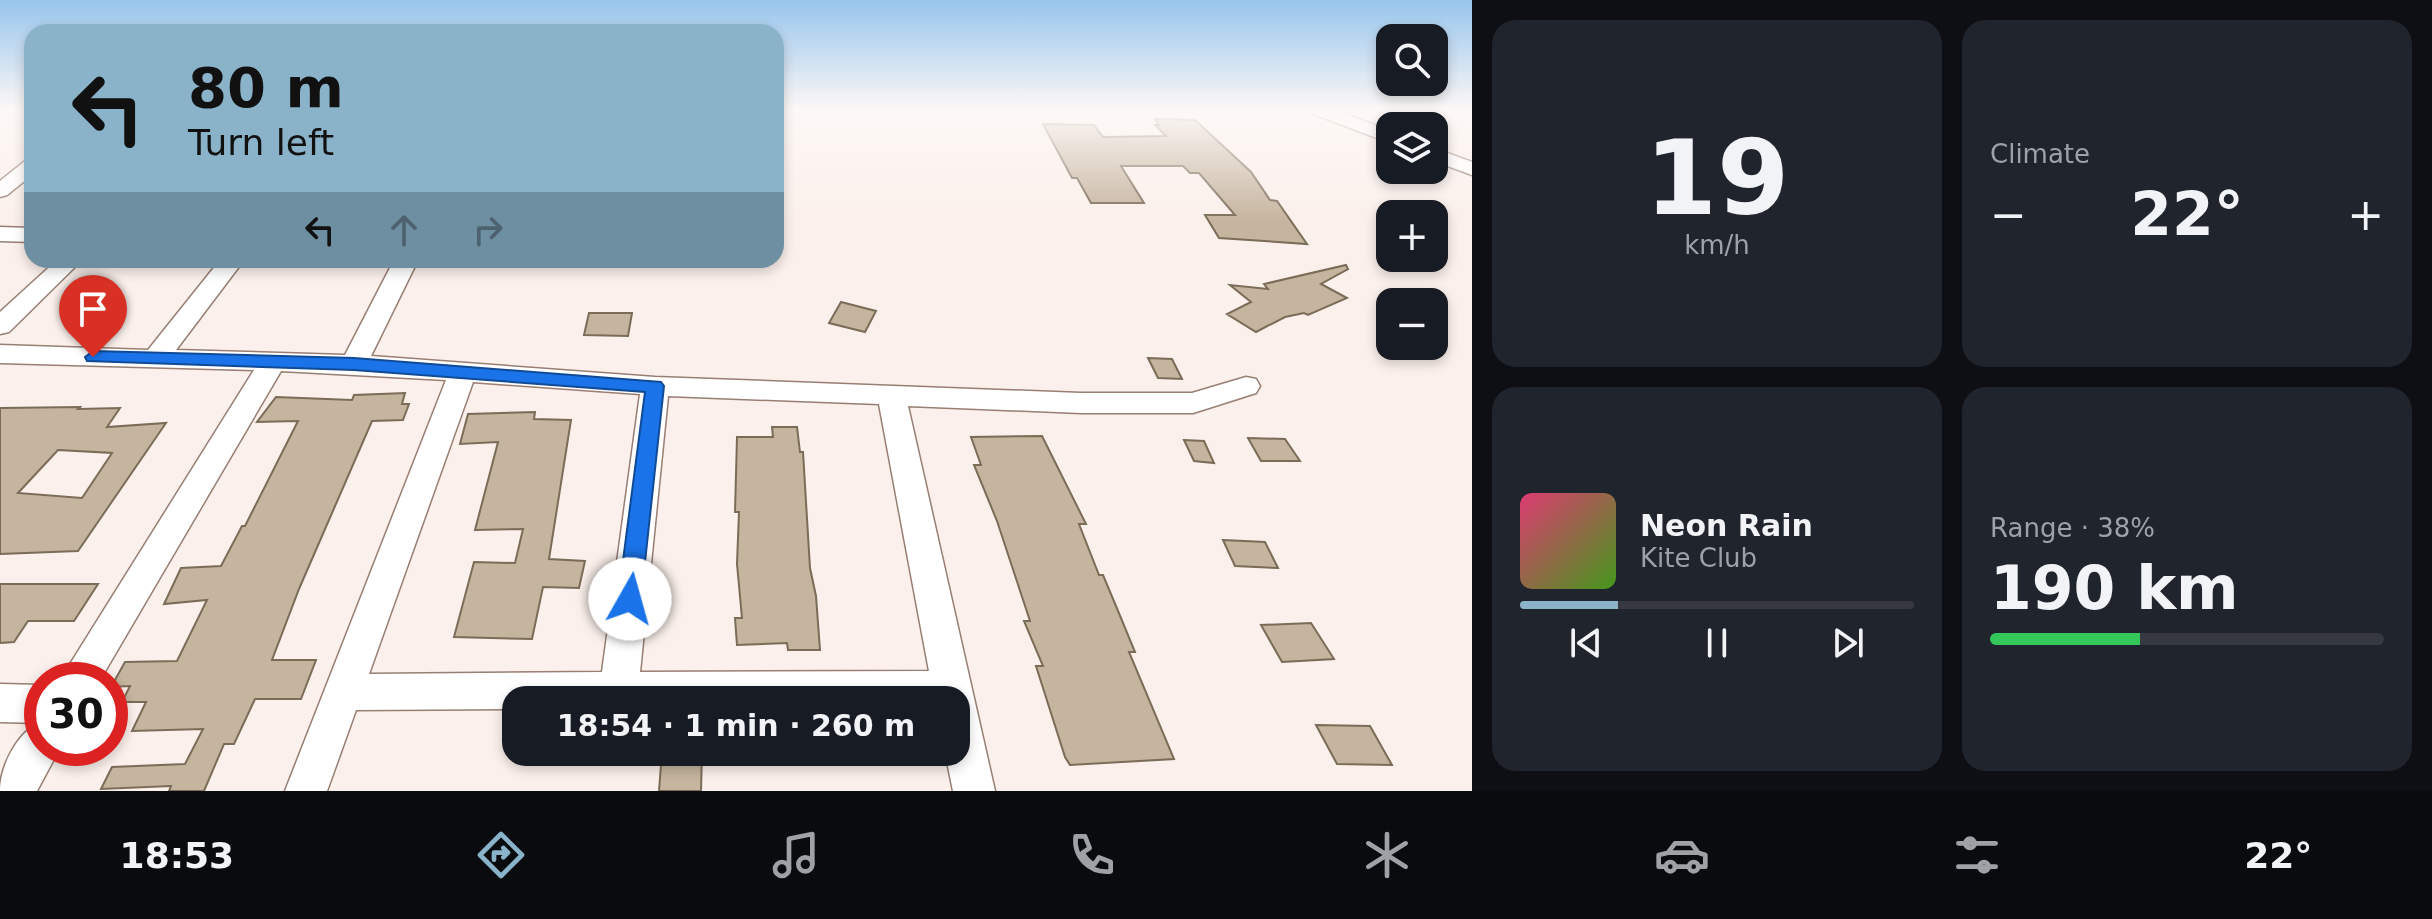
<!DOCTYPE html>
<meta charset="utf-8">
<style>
:root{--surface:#171b24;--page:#20242c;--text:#f1f3f6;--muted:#9ea1a6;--line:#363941;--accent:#8ab3ca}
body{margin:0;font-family:"DejaVu Sans",sans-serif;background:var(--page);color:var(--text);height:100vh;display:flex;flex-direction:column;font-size:30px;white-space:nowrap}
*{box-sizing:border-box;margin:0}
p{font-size:26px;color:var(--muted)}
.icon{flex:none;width:44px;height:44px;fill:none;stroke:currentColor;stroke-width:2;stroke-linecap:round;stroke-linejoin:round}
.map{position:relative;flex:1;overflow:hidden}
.drawer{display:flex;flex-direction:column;gap:20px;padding:20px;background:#0d0f14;width:960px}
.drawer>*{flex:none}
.top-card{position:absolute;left:24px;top:24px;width:760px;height:244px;border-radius:24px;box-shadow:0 4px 12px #0003;background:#8ab3ca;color:#111;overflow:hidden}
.fabs{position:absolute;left:1376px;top:24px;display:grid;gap:16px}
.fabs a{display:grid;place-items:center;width:72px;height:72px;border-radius:16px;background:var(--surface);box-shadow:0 4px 12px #0003;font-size:40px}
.speed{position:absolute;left:24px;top:662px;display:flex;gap:16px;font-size:40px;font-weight:700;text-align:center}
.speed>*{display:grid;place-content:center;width:104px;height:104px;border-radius:50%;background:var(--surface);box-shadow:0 4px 12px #0003;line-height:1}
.speed .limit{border:12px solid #d22;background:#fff;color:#111}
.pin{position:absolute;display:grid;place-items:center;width:68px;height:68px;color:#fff;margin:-82px -34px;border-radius:50% 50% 50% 0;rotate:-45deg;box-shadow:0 0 8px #0007}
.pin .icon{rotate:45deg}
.me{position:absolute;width:88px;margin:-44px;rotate:7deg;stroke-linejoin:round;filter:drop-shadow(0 0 6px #0008)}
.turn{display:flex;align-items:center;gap:28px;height:168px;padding:0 32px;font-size:36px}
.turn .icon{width:104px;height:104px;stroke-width:2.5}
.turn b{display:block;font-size:56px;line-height:68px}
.lanes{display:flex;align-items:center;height:76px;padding:0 32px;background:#0003;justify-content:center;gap:40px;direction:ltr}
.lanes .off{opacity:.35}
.big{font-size:60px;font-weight:700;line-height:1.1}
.drawer .tile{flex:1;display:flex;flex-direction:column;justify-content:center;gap:12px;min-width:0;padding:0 28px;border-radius:24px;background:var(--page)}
.drawer .dial{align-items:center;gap:0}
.dial b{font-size:104px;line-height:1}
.song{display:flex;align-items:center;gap:24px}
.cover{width:96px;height:96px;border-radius:12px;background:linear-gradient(135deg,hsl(340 70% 55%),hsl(100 70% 35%))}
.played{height:8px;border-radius:4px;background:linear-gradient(90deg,var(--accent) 25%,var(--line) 25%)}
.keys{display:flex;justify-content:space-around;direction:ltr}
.heat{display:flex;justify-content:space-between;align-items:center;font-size:44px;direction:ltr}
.charge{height:12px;border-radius:6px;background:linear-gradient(90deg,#34c759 38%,var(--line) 0)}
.drawer .tiles{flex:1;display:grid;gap:20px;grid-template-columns:repeat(2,1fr)}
.trip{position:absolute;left:502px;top:686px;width:468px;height:80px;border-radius:24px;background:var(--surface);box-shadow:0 4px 12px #0003;font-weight:700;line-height:80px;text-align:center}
.menu{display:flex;height:128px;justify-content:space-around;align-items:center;background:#090b0e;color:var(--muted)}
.menu .icon{width:56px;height:56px}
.menu .active{color:var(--accent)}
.menu b{font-size:36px;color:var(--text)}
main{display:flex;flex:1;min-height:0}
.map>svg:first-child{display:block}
</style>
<main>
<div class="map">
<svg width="1472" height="791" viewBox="0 0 1472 791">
<rect width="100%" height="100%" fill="#fbf0eb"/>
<path fill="#c5b49e" stroke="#7b6c58" stroke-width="2" fill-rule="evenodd" d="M1155,119L1195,120L1251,172L1270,200L1277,201L1307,244L1219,238L1205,215H1235L1199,173H1190L1183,166H1121L1144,203H1091L1077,178H1072L1043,124L1094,125L1103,137L1166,136L1155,125H1159Z
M1346,265L1348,269L1321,284L1347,298L1308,315L1304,313L1285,317L1256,332L1227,314L1251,302L1230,285L1268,289L1264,284Z
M841,302L876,311L865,332L829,323Z
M589,313H632L628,336L584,335Z
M1148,358L1172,359L1182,379L1158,378Z
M405,393L402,404H409L403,420L372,421L299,589L272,660H316L301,699H255L234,744H224L204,791H169L171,786L101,789L112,767L185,764L203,729L132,731L146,702H122L130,686L111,687L125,662L177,661L207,600L164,604L181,568L221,566L242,526H245L298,421L257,422L276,397L352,400L354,395Z
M80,407L78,409L120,408L107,427L166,423L78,551L0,554V408ZM58,450L112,453L82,498L18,493Z
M535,412L534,419L571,420L549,559L585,561L579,588L543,587L532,639L454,637L474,562L515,563L523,529L475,530L498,442L460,444L468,414Z
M772,427H797L800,452H803L810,568L816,596L820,650H788L787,643L737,645L735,618H742L737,564L739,512H735L737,437H773Z
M1042,436L1086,524H1079L1099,575H1103L1116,606L1135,652H1129L1174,759L1070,765L1065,757L1036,666H1043L1024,621H1030L997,521L974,465H981L971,437Z
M1248,438L1285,439L1300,461H1261Z
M1184,440L1204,441L1214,463L1194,461Z
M1223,540L1265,542L1278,568L1235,566Z
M0,584H98L74,621H28L14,642L0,643Z
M1311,623L1334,659L1282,662L1261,625Z
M1316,725L1370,726L1392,765L1337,764Z
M662,752H702L701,791H659Z"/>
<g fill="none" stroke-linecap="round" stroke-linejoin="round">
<defs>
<path id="minor" d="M1310,110H1335L1390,131V143L1313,114Z
M1434,148L1472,162V175L1434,161Z
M32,159V175L7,195L0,197V181L25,161Z
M0,227L32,228V242L0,241Z
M57,260H82L9,332L0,334V312Z
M220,260H244L176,350L345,355L394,260H418L371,356L655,377L1081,393H1192L1246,377L1256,379L1260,386L1256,393L1193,413H1081L908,406L995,791H953L945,752H956V700H516V709L356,710L327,791H285L446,380L281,371L100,680H60L254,370L0,363V345L148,350ZM473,382L640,394L602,672L369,674ZM668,396L879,404L929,671L640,672Z
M0,684L42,685V748H60L37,791H0C0,767 17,732 40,723L0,722Z"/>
</defs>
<use href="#minor" stroke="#987e73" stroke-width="3"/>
<use href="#minor" fill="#fff" fill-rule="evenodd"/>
</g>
<linearGradient id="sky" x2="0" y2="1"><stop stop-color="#97c5ec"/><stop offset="0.5" stop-color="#fdf8f6"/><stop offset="1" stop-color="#fdf8f6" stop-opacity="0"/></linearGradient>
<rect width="1472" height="221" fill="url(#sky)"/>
<path fill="#1a73e8" stroke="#114b97" stroke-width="2" d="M93,351L354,358L661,382L664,386L641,599L638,606L630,609L621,606L618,599L645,392L354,370L87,361L85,357Z"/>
</svg>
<div class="fabs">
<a><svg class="icon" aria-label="search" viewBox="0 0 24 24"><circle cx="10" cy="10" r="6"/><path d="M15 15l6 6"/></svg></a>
<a><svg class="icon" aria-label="layers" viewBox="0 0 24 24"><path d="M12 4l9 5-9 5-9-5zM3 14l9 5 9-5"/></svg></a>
<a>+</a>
<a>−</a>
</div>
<div class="speed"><div class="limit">30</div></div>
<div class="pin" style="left:93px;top:357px;background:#d93025"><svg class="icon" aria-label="arrive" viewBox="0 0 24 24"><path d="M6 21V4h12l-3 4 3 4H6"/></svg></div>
<svg class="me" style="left:630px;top:599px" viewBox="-20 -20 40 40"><circle r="19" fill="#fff"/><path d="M0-13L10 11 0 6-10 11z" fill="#1a73e8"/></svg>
<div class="trip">18:54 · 1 min · 260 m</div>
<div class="top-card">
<div class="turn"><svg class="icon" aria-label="left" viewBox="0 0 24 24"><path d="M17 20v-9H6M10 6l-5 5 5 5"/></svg><div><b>80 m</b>Turn left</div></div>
<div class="lanes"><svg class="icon" aria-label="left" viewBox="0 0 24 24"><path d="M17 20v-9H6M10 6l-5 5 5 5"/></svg><svg class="icon off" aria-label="ahead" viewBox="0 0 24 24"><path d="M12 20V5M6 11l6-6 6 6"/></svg><svg class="icon off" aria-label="right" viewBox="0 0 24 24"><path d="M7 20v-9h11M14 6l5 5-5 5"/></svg></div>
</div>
</div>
<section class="drawer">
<div class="tiles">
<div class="tile dial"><b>19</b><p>km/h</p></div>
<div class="tile"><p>Climate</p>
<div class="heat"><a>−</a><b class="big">22°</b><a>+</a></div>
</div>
<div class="tile">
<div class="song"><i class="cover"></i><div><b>Neon Rain</b><p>Kite Club</p></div></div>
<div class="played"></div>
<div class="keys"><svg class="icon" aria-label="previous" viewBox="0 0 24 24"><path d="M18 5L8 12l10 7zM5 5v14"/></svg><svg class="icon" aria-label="pause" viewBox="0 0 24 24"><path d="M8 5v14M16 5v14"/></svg><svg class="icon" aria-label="next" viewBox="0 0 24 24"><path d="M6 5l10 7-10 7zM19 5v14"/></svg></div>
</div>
<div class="tile"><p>Range · 38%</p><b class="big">190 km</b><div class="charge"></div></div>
</div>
</section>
</main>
<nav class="menu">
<b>18:53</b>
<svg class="icon active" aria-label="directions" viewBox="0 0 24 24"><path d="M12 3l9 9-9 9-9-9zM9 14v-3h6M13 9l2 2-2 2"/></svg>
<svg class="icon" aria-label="music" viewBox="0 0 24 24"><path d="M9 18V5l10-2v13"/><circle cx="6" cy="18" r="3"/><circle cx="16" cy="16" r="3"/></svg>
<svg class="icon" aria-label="phone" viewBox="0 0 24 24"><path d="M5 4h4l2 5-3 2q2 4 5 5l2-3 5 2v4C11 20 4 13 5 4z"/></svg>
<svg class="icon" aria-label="climate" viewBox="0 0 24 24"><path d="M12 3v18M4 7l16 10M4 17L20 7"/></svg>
<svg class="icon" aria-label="car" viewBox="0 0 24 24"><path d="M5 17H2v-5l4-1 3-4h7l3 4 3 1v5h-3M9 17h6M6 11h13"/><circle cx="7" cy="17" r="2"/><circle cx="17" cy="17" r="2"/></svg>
<svg class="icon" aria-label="filters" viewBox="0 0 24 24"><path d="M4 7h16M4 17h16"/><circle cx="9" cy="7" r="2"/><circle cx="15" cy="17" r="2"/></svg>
<b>22°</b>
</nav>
